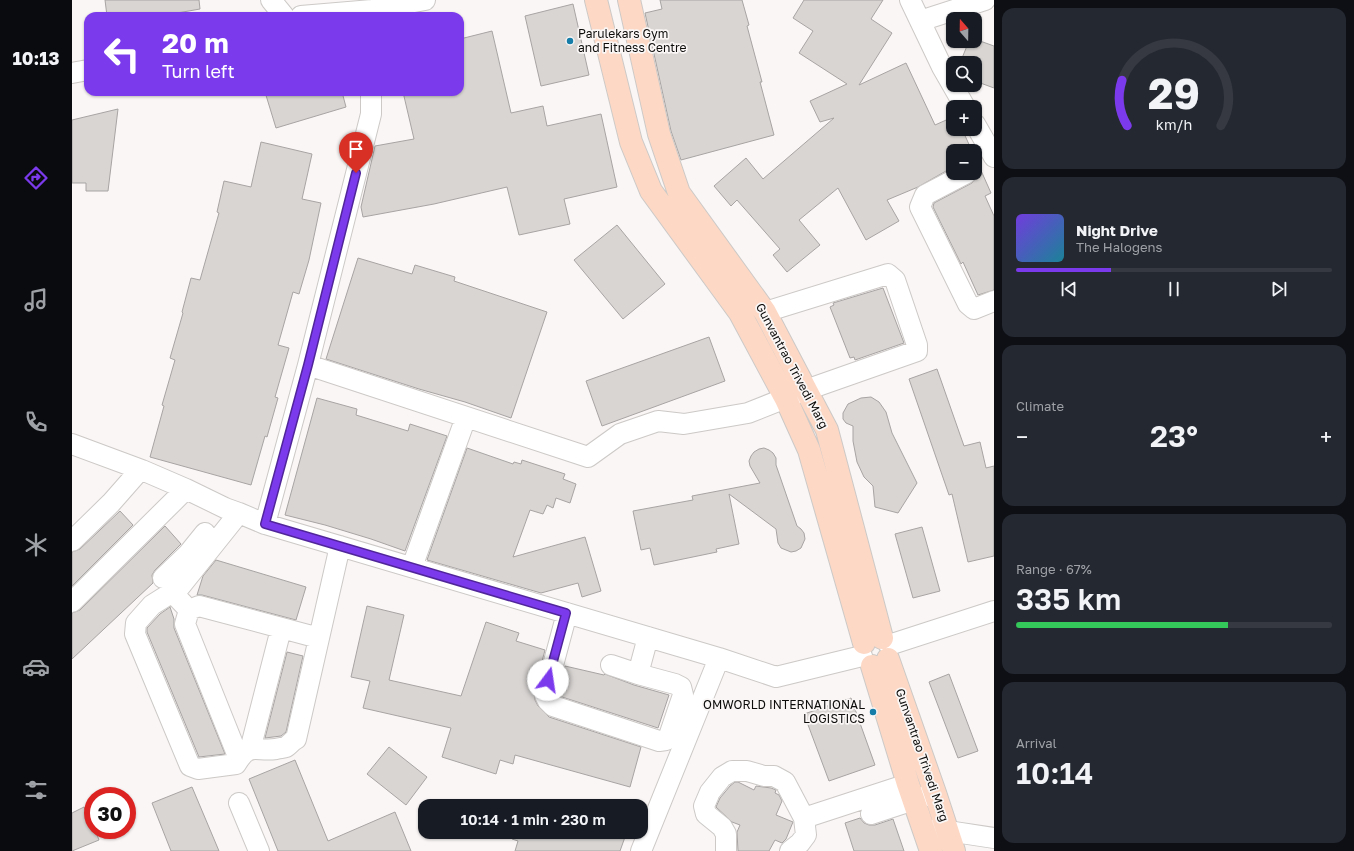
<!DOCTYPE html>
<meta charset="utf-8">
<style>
:root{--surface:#171b24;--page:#242831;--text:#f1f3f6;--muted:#9ea1a6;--line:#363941;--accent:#7c3aed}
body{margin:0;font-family:"Golos Text",sans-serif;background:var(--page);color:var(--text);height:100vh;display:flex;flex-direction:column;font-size:15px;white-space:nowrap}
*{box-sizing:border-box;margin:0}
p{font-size:13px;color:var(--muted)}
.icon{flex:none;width:22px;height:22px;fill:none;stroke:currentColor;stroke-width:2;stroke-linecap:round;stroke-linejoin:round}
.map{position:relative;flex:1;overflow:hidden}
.details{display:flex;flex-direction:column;gap:8px;padding:8px;background:#0d0f14;width:360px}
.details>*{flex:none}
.top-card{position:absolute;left:12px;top:12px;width:380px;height:84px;border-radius:12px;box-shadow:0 1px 3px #0004;background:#7c3aed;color:#fff;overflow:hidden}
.needle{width:26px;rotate:340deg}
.controls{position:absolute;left:874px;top:12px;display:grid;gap:8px}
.controls a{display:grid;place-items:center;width:36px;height:36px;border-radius:8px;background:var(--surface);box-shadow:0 1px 3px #0004;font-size:20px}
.speed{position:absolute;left:12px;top:787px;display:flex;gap:8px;font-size:20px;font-weight:700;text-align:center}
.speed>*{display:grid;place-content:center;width:52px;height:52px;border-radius:50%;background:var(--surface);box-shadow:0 1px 3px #0004;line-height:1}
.speed .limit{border:6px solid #d22;background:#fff;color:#111}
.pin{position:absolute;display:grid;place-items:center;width:34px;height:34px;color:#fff;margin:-41px -17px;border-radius:50% 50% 50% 0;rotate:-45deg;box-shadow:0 0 4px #0007}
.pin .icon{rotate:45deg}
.me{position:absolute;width:44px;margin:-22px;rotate:14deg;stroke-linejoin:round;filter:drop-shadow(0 0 3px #0008)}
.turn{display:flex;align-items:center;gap:14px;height:84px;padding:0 12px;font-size:18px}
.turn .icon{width:52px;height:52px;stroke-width:2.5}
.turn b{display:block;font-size:28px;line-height:34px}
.big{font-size:30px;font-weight:600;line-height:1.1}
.details .card{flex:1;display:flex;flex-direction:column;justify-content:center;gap:6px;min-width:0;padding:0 14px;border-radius:12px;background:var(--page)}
.details .dial{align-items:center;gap:0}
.dial svg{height:104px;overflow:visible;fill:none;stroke:var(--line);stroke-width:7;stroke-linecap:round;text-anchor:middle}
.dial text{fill:var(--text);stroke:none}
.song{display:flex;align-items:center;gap:12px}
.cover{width:48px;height:48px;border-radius:6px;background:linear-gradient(135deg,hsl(260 70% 55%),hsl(190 70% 35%))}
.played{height:4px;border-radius:2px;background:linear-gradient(90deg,var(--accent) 30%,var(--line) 30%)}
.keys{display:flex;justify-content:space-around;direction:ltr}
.heat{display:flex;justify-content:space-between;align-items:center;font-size:22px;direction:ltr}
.charge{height:6px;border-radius:3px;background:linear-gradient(90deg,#34c759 67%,var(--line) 0)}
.trip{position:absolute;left:346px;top:799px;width:230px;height:40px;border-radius:12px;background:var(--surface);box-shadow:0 1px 3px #0004;font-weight:600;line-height:40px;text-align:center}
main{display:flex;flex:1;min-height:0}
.dock{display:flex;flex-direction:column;width:72px;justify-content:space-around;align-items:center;background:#090b0e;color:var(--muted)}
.dock .icon{width:28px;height:28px}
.dock .on{color:var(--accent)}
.dock b{font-size:18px;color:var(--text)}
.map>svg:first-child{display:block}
</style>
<main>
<nav class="dock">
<b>10:13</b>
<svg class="icon on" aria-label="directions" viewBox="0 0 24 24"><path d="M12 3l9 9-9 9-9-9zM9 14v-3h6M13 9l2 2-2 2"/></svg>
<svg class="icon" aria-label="music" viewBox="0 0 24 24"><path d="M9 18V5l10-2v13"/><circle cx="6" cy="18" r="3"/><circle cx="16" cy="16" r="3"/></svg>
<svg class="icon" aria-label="phone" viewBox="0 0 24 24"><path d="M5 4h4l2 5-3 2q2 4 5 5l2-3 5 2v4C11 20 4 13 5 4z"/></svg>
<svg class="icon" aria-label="climate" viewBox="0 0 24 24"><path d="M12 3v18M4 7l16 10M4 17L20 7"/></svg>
<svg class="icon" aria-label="car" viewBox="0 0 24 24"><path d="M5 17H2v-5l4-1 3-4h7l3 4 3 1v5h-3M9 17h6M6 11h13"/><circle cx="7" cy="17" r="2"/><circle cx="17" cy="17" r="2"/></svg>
<svg class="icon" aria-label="filters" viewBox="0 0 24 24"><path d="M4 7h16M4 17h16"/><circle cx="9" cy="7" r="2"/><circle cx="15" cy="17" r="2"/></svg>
</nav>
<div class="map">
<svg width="922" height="851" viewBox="0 0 922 851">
<rect width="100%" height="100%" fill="#f9f6f5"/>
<path fill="#d8d5d3" stroke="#a7a4a3" d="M33,0H127L128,9L88,16H35Z
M588,0H670L677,25L675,26L690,82H688L702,135L609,160L599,131L573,13L590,9Z
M732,0H811L799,19L820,33L787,85L834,63L863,125L881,117V129H890L900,151H881V167L846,187L815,200L827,221L794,240L766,188L727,220L748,245L715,272L701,255L708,249L665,200L659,206L642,186L674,158L691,179L762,118L748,122L738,101L775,84L727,53L741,31L721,18Z
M501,4L517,75L469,86L453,16Z
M420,31L439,113L471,106L475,126L529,114L545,187L492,199L498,224L447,235L435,187L362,204L291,217L289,207L303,146L342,139L331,92H388V39Z
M897,41H908L922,46V88L903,81V63H888Z
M193,92H270L274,107L204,128Z
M46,109L36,191H14V183H0V120Z
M189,142L240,154L230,199L249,203L237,260L227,294L221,292L206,345L217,348L203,397L206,398L195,437L193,436L179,485L78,457L92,406L90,405L103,360L98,358L111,313L110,312L119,278L128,280L147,213L145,212L152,181L179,187Z
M903,157L919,193L913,196L922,216V290L906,295L891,262L889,264L861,207L862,203L900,183L904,179L906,173L903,165Z
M545,225L593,284L551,319L502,260Z
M286,258L340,274L343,265L383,277L382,281L475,312L439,418L393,402L347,389L254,359Z
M811,288L832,343L783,360L782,357L778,358L758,307L762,305L761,303Z
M637,337L653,381L530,426L514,381Z
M865,369L892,446L908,442L914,468L922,466V556L896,562L880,494L877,495L837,379Z
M799,397L807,402L814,412L820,433L845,483L826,513L803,507L801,486L792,477L785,462L781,441V426L774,423L771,419V413L776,404L789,398Z
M245,398L285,409L284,415L336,431L338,424L375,436L333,551L299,539L253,525L213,515Z
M395,448L441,464L442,462L449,464L450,460L493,474L491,479L504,484L498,503L484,498L481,508L475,505L471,514L458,510L441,557L513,537L529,591L510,597L506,583L469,593L355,560Z
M692,448L697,450L701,453L704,458V465L725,526L729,529L732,533L733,539L729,548L724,551L719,552L709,548L706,543L704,529L657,494L667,544L644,549L645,552L582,565L578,548L569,550L561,511L621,500L620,496L688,483L678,466L677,461L679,456L682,452L687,449Z
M48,511L61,525L0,586V552L8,549Z
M93,526L109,544L83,570L80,575L81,583L0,659V613L8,610Z
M850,527L868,591L841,598L823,534Z
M144,560L234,587L224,620L130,595H125L131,576Z
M295,606L332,615L317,680L389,696L414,622L447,633L444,641L473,650L462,692L463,700L466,706L477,717L569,747L558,787L443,755L441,764L428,760L424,774L370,757L379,728L291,708L298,681L279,677Z
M98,607L102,619V628L153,754L127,757L75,632V628L88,614Z
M215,652L231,656L214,732L209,736L193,738Z
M493,666L532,675L533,674L562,685L597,695L586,728L487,696L485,694Z
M877,674L906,751L886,758L857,682Z
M779,698L803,765L757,781L732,714Z
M317,747L355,777L334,805L295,774Z
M223,760L256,841L323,812L339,851H206L177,779Z
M663,782H666L682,790L684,786L699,788L704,790L703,793L707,795L710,801L704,815L721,822L714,839L710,843L703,840L697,851H666L665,832L668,825L660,822L644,807L648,798L658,786Z
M120,787L147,851H99L80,803Z
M12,807L21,827V830H23L27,840L0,851V813Z
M788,818L792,823L797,825H803L821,819L832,851H782L773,823Z
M442,832H538L553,837L548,851H443L446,841L440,839Z"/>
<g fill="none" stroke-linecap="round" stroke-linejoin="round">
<defs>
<path id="street" d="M199,0L212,16
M838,0L870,67L893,107
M229,16L300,10L353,0
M848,21L913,0
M0,73L16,70
M903,124L922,157
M895,173L853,195L848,207L896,304L902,309L922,301
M236,365L516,457L548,434L586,421L612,424L676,413L734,390L845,351V345L823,280L816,274L693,312
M0,444L70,470L114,489L153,508L167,513L193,524L647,658L704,677L790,656
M167,513L107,588L80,605L64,623L63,634L118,766L126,769L164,764C178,741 183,752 204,749C207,748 211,748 214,747C217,745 220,741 224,739L268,546
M193,524L236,365L299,114V92
M0,541L39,503L68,470
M340,567L394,417
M91,578L116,554L133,533
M100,592L117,610L127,606L247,638
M0,602L114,489
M117,610L113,624L167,759
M495,613L473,695L476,701L481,706L587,741L594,740L597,736L611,695L609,687L603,684L566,674L576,637
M817,645L922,611
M539,665L566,674
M178,750L209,629
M167,803L187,851
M799,814L863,793
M732,818L836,784
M860,830L876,831L922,838
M569,851L647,658
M654,851V834L650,827L634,814L632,806L638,792L650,777L660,771H675L692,776H702L713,782L732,818L734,835L728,843L718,851"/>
<path id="secondary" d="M524,0L559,142L579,191L668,313L714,399L737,450L792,643
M557,0L587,134L607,193L693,312L755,430L810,638
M816,659L863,793L882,851
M800,666L836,784L859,851"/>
</defs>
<use href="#street" stroke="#ccc9c7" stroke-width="22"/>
<use href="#secondary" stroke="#ccc9c7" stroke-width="24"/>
<use href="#street" stroke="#fff" stroke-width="20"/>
<use href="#secondary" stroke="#fdd8c5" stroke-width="22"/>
</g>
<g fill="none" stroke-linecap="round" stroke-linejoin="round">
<defs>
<path id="route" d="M284,173L236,365L193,524L494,613L476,680"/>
</defs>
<use href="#route" stroke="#51269a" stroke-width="10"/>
<use href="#route" stroke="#7c3aed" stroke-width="7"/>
</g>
<g fill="#157da7" stroke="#f9f6f5" stroke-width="1.5">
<circle cx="498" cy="41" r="4"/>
<circle cx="801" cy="712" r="4"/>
</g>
<g text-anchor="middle" stroke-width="3.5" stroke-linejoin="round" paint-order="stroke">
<g font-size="12" fill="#0d0c0b" stroke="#f9f6f5" text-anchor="start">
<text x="506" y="38">Parulekars Gym<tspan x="506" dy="14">and Fitness Centre</tspan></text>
<text x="793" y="709" text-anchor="end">OMWORLD INTERNATIONAL<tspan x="793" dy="14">LOGISTICS</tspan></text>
</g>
<g font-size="12" fill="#0d0c0b" stroke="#f9f6f5">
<text transform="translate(720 366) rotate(62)" y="4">Gunvantrao Trivedi Marg</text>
<text transform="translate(850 755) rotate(71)" y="4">Gunvantrao Trivedi Marg</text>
</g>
</g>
</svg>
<div class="controls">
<a><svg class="needle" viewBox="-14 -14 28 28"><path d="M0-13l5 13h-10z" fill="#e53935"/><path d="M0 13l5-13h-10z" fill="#9ea1a6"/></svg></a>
<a><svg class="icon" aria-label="search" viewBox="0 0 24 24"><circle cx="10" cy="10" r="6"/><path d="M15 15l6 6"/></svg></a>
<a>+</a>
<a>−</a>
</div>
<div class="speed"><div class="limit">30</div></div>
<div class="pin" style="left:284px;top:173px;background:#d93025"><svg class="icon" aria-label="arrive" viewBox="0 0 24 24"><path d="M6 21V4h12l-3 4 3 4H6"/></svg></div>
<svg class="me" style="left:476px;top:680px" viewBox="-20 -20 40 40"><circle r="19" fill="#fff"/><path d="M0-13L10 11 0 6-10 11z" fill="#7c3aed"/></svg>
<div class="trip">10:14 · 1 min · 230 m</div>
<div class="top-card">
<div class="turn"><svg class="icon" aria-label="left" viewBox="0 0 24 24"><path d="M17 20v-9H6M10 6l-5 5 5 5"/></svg><div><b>20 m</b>Turn left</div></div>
</div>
</div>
<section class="details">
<div class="card dial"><svg viewBox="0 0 100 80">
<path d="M14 69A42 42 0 1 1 86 69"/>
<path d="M14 69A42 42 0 0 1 10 34" stroke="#7c3aed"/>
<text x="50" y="56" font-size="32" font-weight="700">29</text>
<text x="50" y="72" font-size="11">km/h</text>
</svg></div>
<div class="card">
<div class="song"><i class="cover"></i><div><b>Night Drive</b><p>The Halogens</p></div></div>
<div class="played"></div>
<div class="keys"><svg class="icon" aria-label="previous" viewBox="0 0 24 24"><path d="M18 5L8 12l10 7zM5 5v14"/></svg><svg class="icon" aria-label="pause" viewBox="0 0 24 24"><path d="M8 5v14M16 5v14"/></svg><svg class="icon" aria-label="next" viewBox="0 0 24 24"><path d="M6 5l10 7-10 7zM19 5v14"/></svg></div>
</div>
<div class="card"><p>Climate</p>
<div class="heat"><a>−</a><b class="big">23°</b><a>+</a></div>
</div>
<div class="card"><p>Range · 67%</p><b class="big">335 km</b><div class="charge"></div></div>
<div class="card"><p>Arrival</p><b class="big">10:14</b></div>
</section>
</main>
